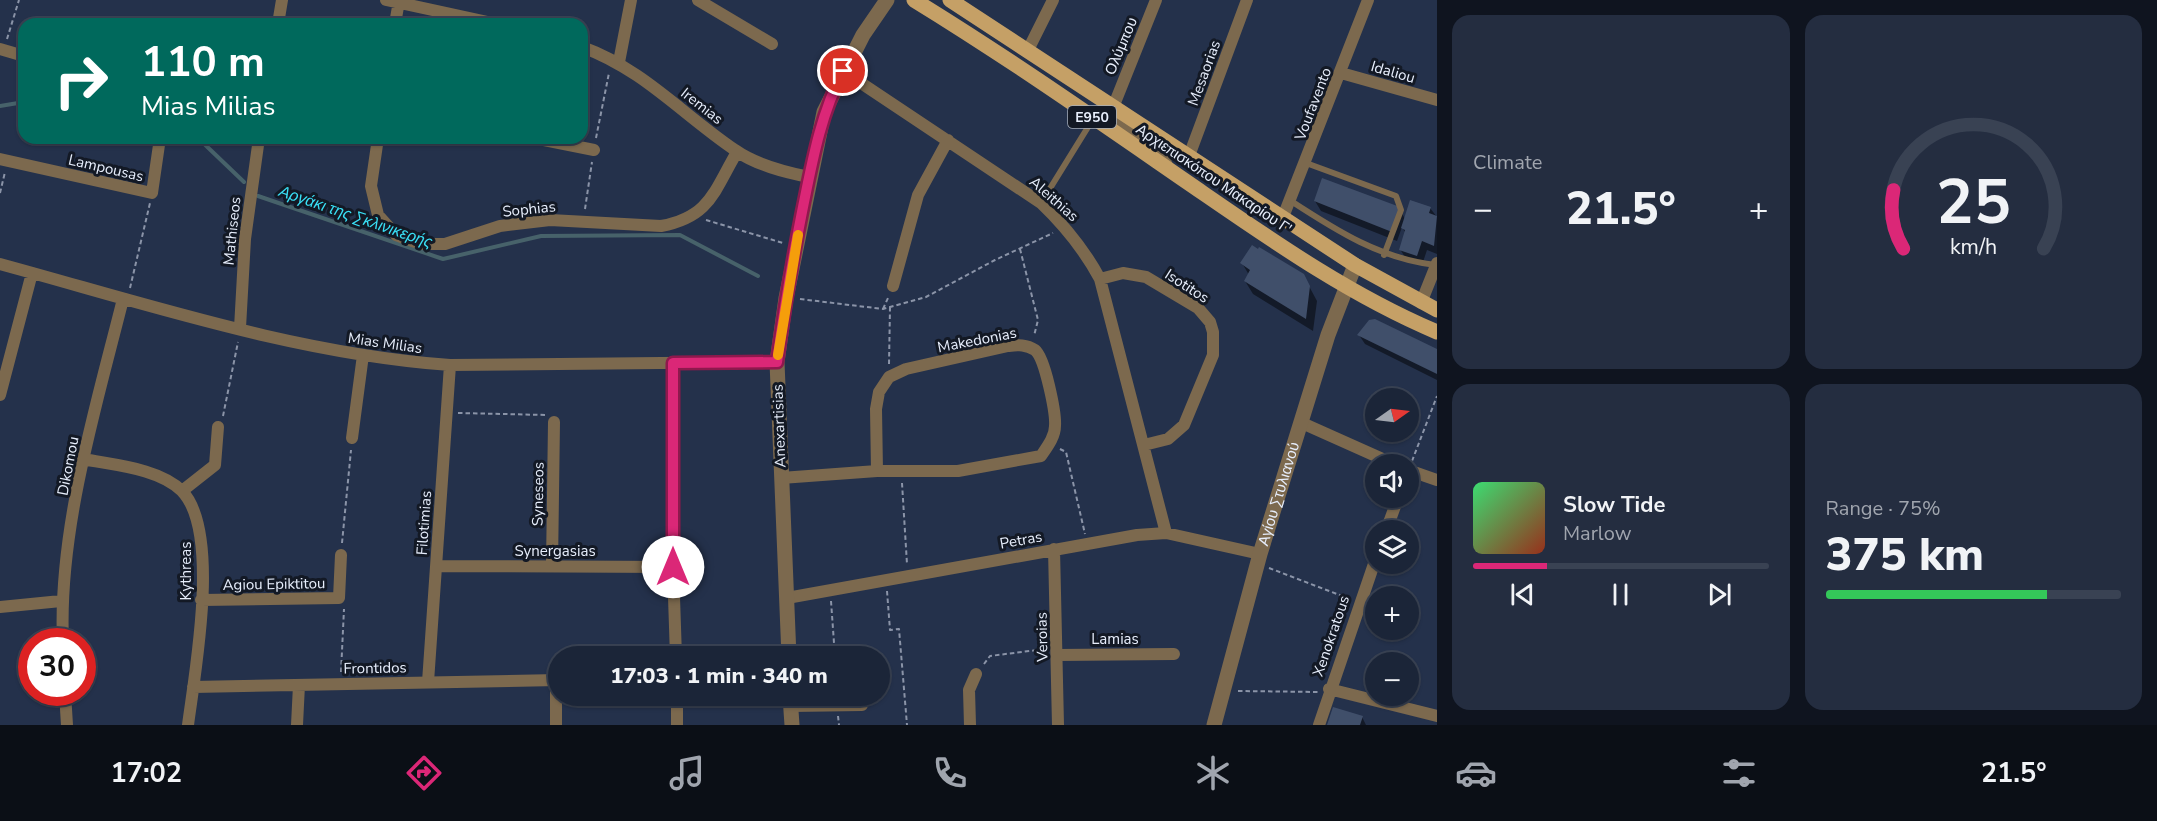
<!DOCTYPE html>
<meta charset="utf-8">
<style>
:root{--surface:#1b2538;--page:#242d40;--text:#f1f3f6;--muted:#a0a5ae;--line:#394253;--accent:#db2777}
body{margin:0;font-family:"Nunito Sans",sans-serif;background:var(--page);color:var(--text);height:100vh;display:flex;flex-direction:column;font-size:22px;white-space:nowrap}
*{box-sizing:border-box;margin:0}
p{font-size:20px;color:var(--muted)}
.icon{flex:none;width:33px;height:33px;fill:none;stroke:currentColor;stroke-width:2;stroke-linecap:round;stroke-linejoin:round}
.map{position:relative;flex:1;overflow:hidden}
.sheet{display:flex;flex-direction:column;gap:15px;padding:15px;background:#0f141f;width:720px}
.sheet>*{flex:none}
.top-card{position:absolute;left:18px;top:18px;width:570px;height:126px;border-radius:18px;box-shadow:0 2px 4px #0004,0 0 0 2px var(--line);background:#00695c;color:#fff;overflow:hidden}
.needle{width:39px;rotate:76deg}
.controls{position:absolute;left:1365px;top:388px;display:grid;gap:12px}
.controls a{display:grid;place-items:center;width:54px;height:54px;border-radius:50%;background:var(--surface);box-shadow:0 2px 4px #0004,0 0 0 2px var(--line);font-size:30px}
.speed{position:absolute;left:18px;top:628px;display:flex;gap:12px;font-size:30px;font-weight:700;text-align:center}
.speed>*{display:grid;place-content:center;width:78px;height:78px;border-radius:50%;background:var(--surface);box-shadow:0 2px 4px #0004,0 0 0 2px var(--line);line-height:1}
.speed .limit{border:9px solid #d22;background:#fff;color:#111}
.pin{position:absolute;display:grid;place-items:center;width:51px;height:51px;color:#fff;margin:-26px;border:3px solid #fff;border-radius:50%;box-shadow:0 2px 6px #0007}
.me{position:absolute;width:66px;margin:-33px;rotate:0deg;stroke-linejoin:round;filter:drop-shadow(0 0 4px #0008)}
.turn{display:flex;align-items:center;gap:21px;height:126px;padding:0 24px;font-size:27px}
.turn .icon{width:78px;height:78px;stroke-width:2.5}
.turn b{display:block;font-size:42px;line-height:51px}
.big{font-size:45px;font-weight:800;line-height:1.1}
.sheet .card{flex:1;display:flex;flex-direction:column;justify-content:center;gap:9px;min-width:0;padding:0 21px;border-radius:18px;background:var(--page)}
.sheet .dial{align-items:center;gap:0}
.dial svg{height:156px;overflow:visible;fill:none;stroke:var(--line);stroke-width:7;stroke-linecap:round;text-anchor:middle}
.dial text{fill:var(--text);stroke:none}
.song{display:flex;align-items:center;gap:18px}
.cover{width:72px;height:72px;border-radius:9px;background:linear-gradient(135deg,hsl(140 70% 55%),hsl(10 70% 35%))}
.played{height:6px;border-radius:3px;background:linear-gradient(90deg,var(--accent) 25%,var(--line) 25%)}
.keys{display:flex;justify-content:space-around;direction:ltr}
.heat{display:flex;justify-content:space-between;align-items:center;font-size:33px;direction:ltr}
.charge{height:9px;border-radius:4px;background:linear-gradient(90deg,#34c759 75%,var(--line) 0)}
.sheet .tiles{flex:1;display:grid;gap:15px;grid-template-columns:repeat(2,1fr)}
.trip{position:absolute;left:548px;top:646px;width:342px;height:60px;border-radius:30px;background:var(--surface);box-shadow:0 2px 4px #0004,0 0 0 2px var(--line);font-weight:800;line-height:60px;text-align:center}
.menu{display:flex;height:96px;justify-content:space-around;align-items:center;background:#0b0f16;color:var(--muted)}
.menu .icon{width:42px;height:42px}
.menu .on{color:var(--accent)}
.menu b{font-size:27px;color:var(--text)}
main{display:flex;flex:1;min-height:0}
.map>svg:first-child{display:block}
</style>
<main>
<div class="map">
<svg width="1437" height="725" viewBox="0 0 1437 725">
<rect width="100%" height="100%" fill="#24314b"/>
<path fill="#0007" d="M1315,201L1399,208L1405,219L1430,208L1437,217V254L1427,250L1422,265L1406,259L1400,249L1406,234L1402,227L1397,241L1321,211Z
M1242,263L1303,275L1317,301L1313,331L1253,294L1245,281L1249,275Z
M1359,335L1437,351V380L1365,344Z
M1334,709L1362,717L1366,725H1329Z"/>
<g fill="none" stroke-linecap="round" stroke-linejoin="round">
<path stroke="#47626a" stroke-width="4" d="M0,106L24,102
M198,138L244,182
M258,196L443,259L541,236L680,235L758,276"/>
</g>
<path fill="#404f6a" d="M1322,178L1400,207L1392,232L1314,201Z
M1410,200L1431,207L1429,213L1437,216L1434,246L1422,241L1417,256L1399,250L1405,230L1401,228Z
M1252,245L1258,249L1259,247L1304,274L1310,286L1306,319L1244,281L1250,270L1240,263Z
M1375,319L1437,349V374L1357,335L1369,320Z
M1333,707L1363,716L1360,725H1327Z"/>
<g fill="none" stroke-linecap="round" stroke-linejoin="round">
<path stroke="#8b94a8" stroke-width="2" stroke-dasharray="4.5 3" stroke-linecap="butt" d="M7,39L19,0
M596,138L609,73
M0,193L5,172
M585,209L592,162
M706,220L783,243
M1020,249L1038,320L1034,336
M130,288L150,203
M800,299L883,309L926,297L995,260L1053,233
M883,309L888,298
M889,364L890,307
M458,413L546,415
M223,416L238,342
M1060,449L1066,452L1085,534
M1412,461L1437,396
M902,483L907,564
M342,543L351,450
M1269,568L1350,599
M887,591L890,630L899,629L907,725
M831,601L835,657
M984,664L990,656L1045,649
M341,672L344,609
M1238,691L1319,692
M838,716L839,725"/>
<path stroke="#7c694e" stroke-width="6" d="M1306,163L1396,196L1401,210L1384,255
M1291,201C1337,231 1381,259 1436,265
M1041,203L1093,119"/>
<path stroke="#7c694e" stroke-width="12" d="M386,0L497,24
M698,0L772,44
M1156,0L1112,110C1122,137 1163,139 1168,170
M278,24L282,0
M395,24L399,1
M582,47C643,69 683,115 735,150C756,165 784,172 809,177
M0,49L24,56
M1028,50L1053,0
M619,62L631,0
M843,71L1041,203C1065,226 1084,249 1100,279L1166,533
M1341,73L1437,100
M378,138L371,186L378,215L396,235L421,244H445L500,226L550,220L661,226C710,217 714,191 737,152
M534,138L594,150
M1189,156L1247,0
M0,159L152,193L160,138
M1283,217L1368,0
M0,264C147,304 297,354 450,365L777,362
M1100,279L1123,273L1146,277L1198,308L1210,322L1213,332V355L1184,425L1168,439L1144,445
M893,286L918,195L948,140
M1421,303L1437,263
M240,328L245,239L259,138
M673,363V567L676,657
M0,395L32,273
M1302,423L1396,465
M352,438L363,355
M83,459C113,465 159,468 182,491C221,532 195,671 188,725
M1408,470L1437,480
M781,478L877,471H958L1041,456C1047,447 1055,437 1055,426C1056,413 1045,358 1035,350C1026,344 1018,345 1008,346L906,369L889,377L879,392L876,409L877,471
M182,491L215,465L218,427
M1386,531L1398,498
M1054,549L1058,725
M436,566L673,567
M552,566L554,422
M787,598L1137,535L1166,533L1260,554
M201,600L339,598L341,555
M0,607L61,601
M63,642C58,530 96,407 123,299
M1057,655L1174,654
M428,682L450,365
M193,687L558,680
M1329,689L1437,716
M65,693L67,725
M790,706L862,705
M297,725L299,685
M556,725V680
M677,725V696
M970,725L969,690L976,674
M1319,725L1376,558"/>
<g stroke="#7c694e" stroke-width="15">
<path d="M789,657L777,362L786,298L824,112L863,35L887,0"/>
<path d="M790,696L792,725"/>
<path id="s1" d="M1214,725L1260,554L1328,335L1355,265"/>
</g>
<path stroke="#c5a066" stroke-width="15" d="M914,0C1007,57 1097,120 1187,182C1267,237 1347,294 1437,332
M950,0L1355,265L1437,310"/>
</g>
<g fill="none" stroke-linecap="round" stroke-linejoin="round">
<defs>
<path id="route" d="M673,567V363L777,362C784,311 792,262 802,212C812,163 820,116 843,71"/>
</defs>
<use href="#route" stroke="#8e194d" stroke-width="15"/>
<use href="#route" stroke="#db2777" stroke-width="10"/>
<path stroke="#f59e0b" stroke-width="10" d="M778,355L798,235"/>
</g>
<g text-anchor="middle" stroke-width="6" stroke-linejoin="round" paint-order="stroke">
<rect fill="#131925" stroke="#a7aebc" stroke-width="1.5" x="1068" y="106" width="48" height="22" rx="4.5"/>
<g font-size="14" font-weight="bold" fill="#e7eefc">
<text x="1092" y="122">E950</text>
</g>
<g font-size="15" fill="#e7eefc" stroke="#131925">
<text transform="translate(1121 46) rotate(-67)" y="5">Ολύμπου</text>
<text transform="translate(1393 72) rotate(16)" y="5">Idaliou</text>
<text transform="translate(1204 73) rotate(-70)" y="5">Mesaorias</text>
<text transform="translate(1313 104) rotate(-69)" y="5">Voufavento</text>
<text transform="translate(702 106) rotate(38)" y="5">Iremias</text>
<text transform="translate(106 168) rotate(13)" y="5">Lampousas</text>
<text transform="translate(1214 179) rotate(34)" y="5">Αρχιεπισκόπου Μακαρίου Γ'</text>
<text transform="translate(1054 199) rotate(41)" y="5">Aleithias</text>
<text transform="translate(529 209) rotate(-6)" y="5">Sophias</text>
<text transform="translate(232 231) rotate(-84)" y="5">Mathiseos</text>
<text transform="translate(1187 286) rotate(33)" y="5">Isotitos</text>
<text transform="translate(977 340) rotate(-11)" y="5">Makedonias</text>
<text transform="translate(385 343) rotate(8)" y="5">Mias Milias</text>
<text transform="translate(779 426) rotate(-92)" y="5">Anexartisias</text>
<text transform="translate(68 466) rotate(-79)" y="5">Dikomou</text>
<text dy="5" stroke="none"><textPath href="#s1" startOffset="240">Αγίου Στυλιανού</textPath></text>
<text transform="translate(538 494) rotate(-89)" y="5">Syneseos</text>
<text transform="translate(424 523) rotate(-86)" y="5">Filotimias</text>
<text transform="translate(1021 540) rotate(-10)" y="5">Petras</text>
<text x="555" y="556">Synergasias</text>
<text transform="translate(186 571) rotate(-90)" y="5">Kythreas</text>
<text transform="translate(274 584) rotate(-1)" y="5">Agiou Epiktitou</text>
<text transform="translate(1331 636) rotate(-71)" y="5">Xenokratous</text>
<text transform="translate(1042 637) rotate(-91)" y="5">Veroias</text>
<text x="1115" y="644">Lamias</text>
<text transform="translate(375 668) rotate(-1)" y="5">Frontidos</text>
</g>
<g font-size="16" font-style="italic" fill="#39dff5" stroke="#131925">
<text transform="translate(356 216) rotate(19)" y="6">Αργάκι της Σκλινικερής</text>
</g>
</g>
</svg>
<div class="controls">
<a><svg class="needle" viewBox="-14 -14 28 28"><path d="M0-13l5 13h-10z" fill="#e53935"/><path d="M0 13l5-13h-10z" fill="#a0a5ae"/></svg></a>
<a><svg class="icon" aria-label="sound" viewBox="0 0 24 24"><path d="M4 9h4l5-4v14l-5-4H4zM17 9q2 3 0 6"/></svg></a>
<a><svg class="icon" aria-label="layers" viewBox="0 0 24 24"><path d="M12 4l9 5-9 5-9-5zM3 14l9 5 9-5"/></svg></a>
<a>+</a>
<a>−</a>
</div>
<div class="speed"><div class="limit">30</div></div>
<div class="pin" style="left:843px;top:71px;background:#d93025"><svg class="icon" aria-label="arrive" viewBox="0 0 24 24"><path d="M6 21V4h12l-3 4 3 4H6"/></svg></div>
<svg class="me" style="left:673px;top:567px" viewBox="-20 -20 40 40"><circle r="19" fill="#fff"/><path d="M0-13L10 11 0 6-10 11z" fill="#db2777"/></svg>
<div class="trip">17:03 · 1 min · 340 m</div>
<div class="top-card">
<div class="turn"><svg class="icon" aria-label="right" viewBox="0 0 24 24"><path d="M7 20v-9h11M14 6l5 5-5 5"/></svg><div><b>110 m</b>Mias Milias</div></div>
</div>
</div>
<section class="sheet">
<div class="tiles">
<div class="card"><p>Climate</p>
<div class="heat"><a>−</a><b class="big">21.5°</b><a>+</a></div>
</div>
<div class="card dial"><svg viewBox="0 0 100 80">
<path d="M14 69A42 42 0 1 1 86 69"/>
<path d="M14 69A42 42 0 0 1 9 39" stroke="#db2777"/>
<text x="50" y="56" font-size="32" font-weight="700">25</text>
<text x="50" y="72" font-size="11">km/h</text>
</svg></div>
<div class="card">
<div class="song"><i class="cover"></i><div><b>Slow Tide</b><p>Marlow</p></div></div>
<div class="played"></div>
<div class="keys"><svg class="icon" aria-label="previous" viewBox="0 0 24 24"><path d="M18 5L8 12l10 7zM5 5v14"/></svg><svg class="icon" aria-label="pause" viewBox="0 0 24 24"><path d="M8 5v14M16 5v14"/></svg><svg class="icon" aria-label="next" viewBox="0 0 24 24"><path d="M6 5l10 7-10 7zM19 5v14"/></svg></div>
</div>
<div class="card"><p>Range · 75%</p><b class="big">375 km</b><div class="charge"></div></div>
</div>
</section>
</main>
<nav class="menu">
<b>17:02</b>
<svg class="icon on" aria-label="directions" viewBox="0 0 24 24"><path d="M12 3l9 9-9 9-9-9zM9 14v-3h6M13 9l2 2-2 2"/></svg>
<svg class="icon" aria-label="music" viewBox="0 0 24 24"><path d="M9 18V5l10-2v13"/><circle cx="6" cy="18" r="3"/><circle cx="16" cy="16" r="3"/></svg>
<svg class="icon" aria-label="phone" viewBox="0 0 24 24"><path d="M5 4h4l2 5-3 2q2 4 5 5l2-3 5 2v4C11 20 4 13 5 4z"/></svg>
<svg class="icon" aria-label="climate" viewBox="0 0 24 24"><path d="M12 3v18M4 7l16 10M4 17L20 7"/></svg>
<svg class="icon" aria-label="car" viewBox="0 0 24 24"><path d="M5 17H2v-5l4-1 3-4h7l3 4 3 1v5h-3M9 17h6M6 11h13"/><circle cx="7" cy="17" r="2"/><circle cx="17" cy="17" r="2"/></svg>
<svg class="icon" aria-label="filters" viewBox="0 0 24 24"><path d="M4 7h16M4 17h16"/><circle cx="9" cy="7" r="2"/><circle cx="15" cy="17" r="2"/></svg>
<b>21.5°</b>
</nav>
